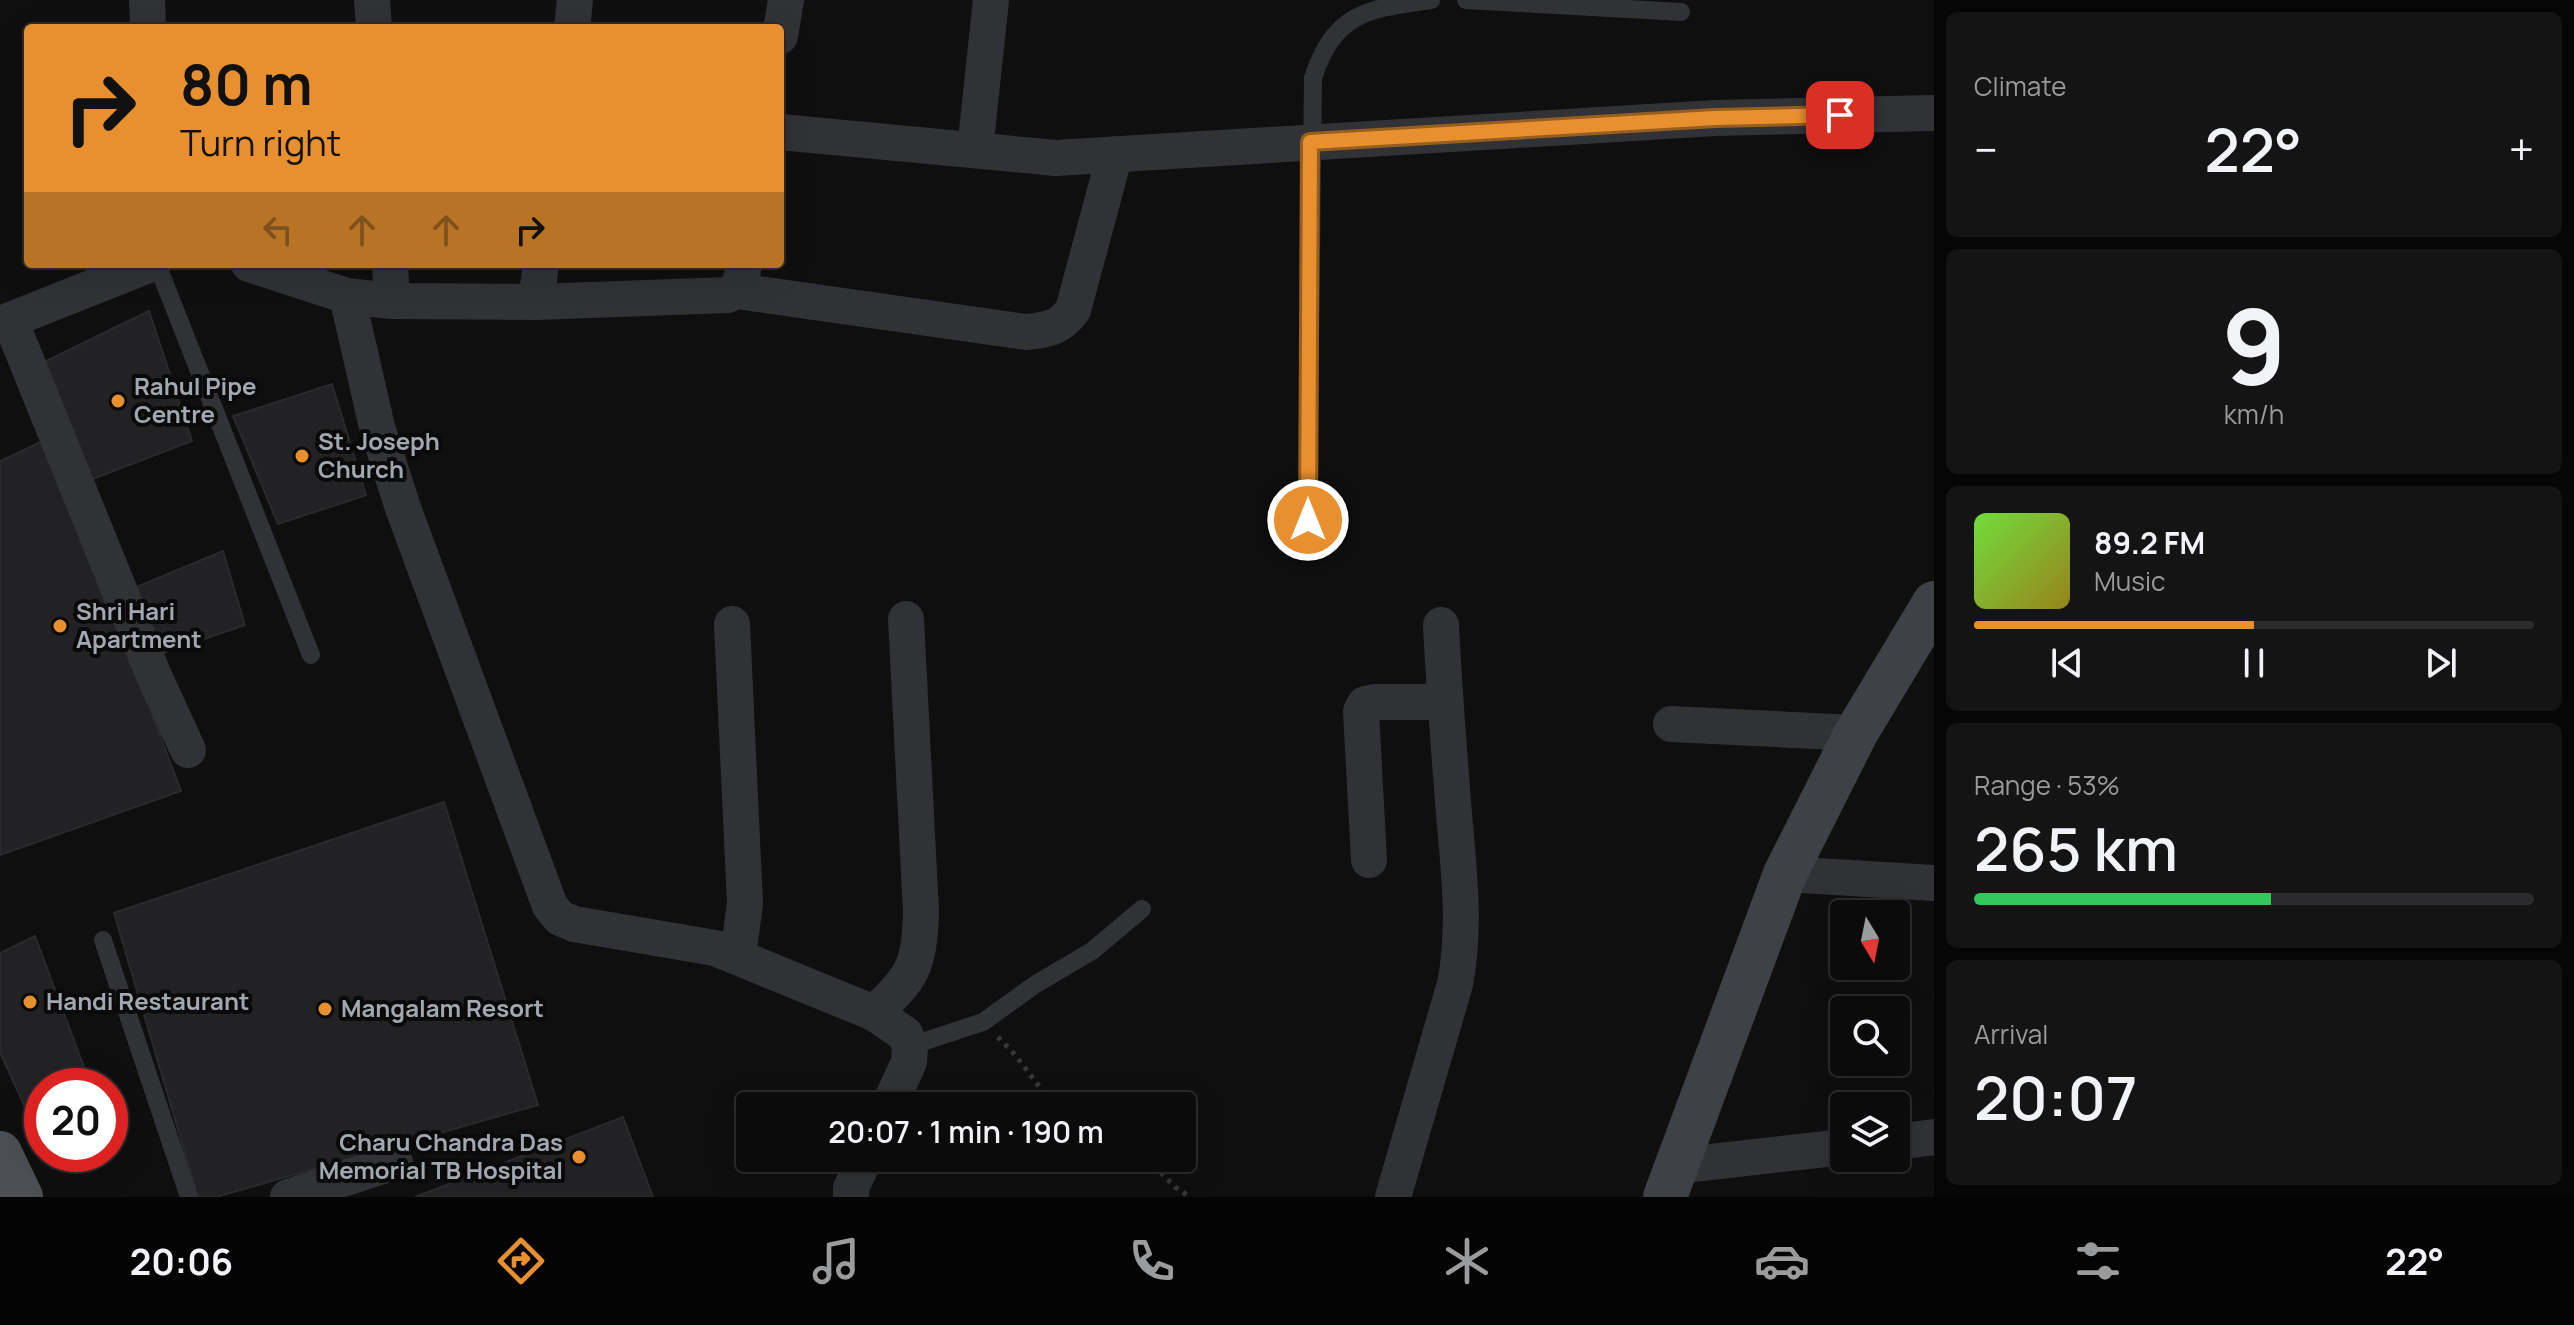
<!DOCTYPE html>
<meta charset="utf-8">
<style>
:root{--surface:#0b0b0c;--page:#141415;--text:#f1f3f6;--muted:#9a9b9d;--line:#2b2b2d;--accent:#e8902f}
body{margin:0;font-family:Manrope,sans-serif;background:var(--page);color:var(--text);height:100vh;display:flex;flex-direction:column;font-size:30px;white-space:nowrap}
*{box-sizing:border-box;margin:0}
p{font-size:26px;color:var(--muted)}
.icon{flex:none;width:44px;height:44px;fill:none;stroke:currentColor;stroke-width:2;stroke-linecap:round;stroke-linejoin:round}
.map{position:relative;flex:1;overflow:hidden}
.panel{display:flex;flex-direction:column;gap:12px;padding:12px;background:#060607;width:640px}
.panel>*{flex:none}
.hud{position:absolute;left:24px;top:24px;width:760px;height:244px;border-radius:8px;box-shadow:0 8px 32px #0002,0 0 0 2px var(--line);background:#e8902f;color:#111;overflow:hidden}
.needle{width:52px;rotate:170deg}
.fabs{position:absolute;left:1830px;top:900px;display:grid;gap:16px}
.fabs a{display:grid;place-items:center;width:80px;height:80px;border-radius:8px;background:var(--surface);box-shadow:0 8px 32px #0002,0 0 0 2px var(--line);font-size:40px}
.speed{position:absolute;left:24px;top:1068px;display:flex;gap:16px;font-size:40px;font-weight:700;text-align:center}
.speed>*{display:grid;place-content:center;width:104px;height:104px;border-radius:50%;background:var(--surface);box-shadow:0 8px 32px #0002,0 0 0 2px var(--line);line-height:1}
.speed .limit{border:12px solid #d22;background:#fff;color:#111}
.pin{position:absolute;display:grid;place-items:center;width:68px;height:68px;color:#fff;margin:-34px;border-radius:16px;box-shadow:0 4px 12px #0006}
.me{position:absolute;width:88px;margin:-44px;rotate:0deg;stroke-linejoin:round;filter:drop-shadow(0 0 6px #0008)}
.turn{display:flex;align-items:center;gap:28px;height:168px;padding:0 24px;font-size:36px}
.turn .icon{width:104px;height:104px;stroke-width:2.5}
.turn b{display:block;font-size:56px;line-height:68px}
.lanes{display:flex;align-items:center;height:76px;padding:0 24px;background:#0003;justify-content:center;gap:40px;direction:ltr}
.lanes .off{opacity:.35}
.big{font-size:60px;font-weight:600;line-height:1.1}
.panel .tile{flex:1;display:flex;flex-direction:column;justify-content:center;gap:12px;min-width:0;padding:0 28px;border-radius:12px;background:var(--page)}
.panel .dial{align-items:center;gap:0}
.dial b{font-size:104px;line-height:1}
.song{display:flex;align-items:center;gap:24px}
.cover{width:96px;height:96px;border-radius:12px;background:linear-gradient(135deg,hsl(100 70% 55%),hsl(50 70% 35%))}
.played{height:8px;border-radius:4px;background:linear-gradient(90deg,var(--accent) 50%,var(--line) 50%)}
.keys{display:flex;justify-content:space-around;direction:ltr}
.heat{display:flex;justify-content:space-between;align-items:center;font-size:44px;direction:ltr}
.charge{height:12px;border-radius:6px;background:linear-gradient(90deg,#34c759 53%,var(--line) 0)}
.trip{position:absolute;left:736px;top:1092px;width:460px;height:80px;border-radius:8px;background:var(--surface);box-shadow:0 8px 32px #0002,0 0 0 2px var(--line);font-weight:600;line-height:80px;text-align:center}
.menu{display:flex;height:128px;justify-content:space-around;align-items:center;background:#040405;color:var(--muted)}
.menu .icon{width:56px;height:56px}
.menu .active{color:var(--accent)}
.menu b{font-size:36px;color:var(--text)}
main{display:flex;flex:1;min-height:0}
.map>svg:first-child{display:block}
</style>
<main>
<div class="map">
<svg width="1934" height="1197" viewBox="0 0 1934 1197">
<rect width="100%" height="100%" fill="#0f0f10"/>
<path fill="#222224" stroke="#292a2c" stroke-width="2" d="M149,311L192,441L85,482L44,362Z
M332,384L366,495L278,524L233,416Z
M49,438L181,791L0,855V461Z
M223,551L245,625L160,654L134,588Z
M444,802L538,1105L216,1197H198L114,913Z
M35,936L91,1086H42V1145L0,1052V953Z
M623,1117L653,1197H415Z
M46,1154H83L52,1168Z"/>
<g fill="none" stroke-linecap="round" stroke-linejoin="round">
<path stroke="#36393c" stroke-width="5" stroke-dasharray="4 6" stroke-linecap="butt" d="M998,1037L1016,1056L1054,1106
M1147,1158L1175,1187L1190,1197"/>
<path stroke="#303235" stroke-width="18" d="M1466,0L1681,12
M157,264L311,655
M1308,520L1313,78C1335,11 1369,9 1431,0
M103,940L189,1197
M910,1046L983,1022L1036,984L1092,951L1142,909"/>
<path stroke="#303235" stroke-width="36" d="M147,0L148,28
M372,0L374,28
M572,28L575,0
M780,36L786,0
M780,132L1056,158L1715,118L1934,113
M975,150L991,0
M249,264L347,296L392,301L536,302L728,295C741,288 742,278 744,264
M390,264L392,301
M737,291L1026,332C1047,330 1060,328 1073,310L1115,154
M347,296L377,427L403,508L550,906L560,918L574,924L715,948L874,1013L905,1034L910,1046L909,1062L889,1106
M536,302L541,264
M10,320L154,676L188,750
M0,324L151,264
M732,624L745,904L738,955
M1671,724L1856,733
M1369,860L1361,711L1365,704L1374,702H1445
M1785,874L1934,883
M874,1013C914,976 919,966 921,912L906,619
M1896,1142L1934,1137
M1676,1166L1844,1147
M288,1197L395,1162
M851,1197V1188L865,1158
M1393,1197L1455,984C1466,927 1459,871 1454,814C1449,751 1444,688 1441,625"/>
<path stroke="#3e4145" stroke-width="44" d="M1665,1197L1785,874L1856,733L1934,603"/>
<path stroke="#4c4f54" stroke-width="44" d="M0,1153L21,1197"/>
</g>
<g fill="none" stroke-linecap="round" stroke-linejoin="round">
<defs>
<path id="route" d="M1308,520L1310,142L1715,118L1840,115"/>
</defs>
<use href="#route" stroke="#975e1f" stroke-width="20"/>
<use href="#route" stroke="#e8902f" stroke-width="14"/>
</g>
<g fill="#e8902f" stroke="#0a0a0b" stroke-width="3">
<circle cx="118" cy="401" r="8"/>
<circle cx="302" cy="456" r="8"/>
<circle cx="60" cy="626" r="8"/>
<circle cx="30" cy="1002" r="8"/>
<circle cx="325" cy="1009" r="8"/>
<circle cx="579" cy="1157" r="8"/>
</g>
<g text-anchor="middle" stroke-width="8" stroke-linejoin="round" paint-order="stroke">
<g font-size="24" font-weight="bold" fill="#a1a8b1" stroke="#0a0a0b" text-anchor="start">
<text x="134" y="395">Rahul Pipe<tspan x="134" dy="28">Centre</tspan></text>
<text x="318" y="450">St. Joseph<tspan x="318" dy="28">Church</tspan></text>
<text x="76" y="620">Shri Hari<tspan x="76" dy="28">Apartment</tspan></text>
<text x="46" y="1010">Handi Restaurant</text>
<text x="341" y="1017">Mangalam Resort</text>
<text x="563" y="1151" text-anchor="end">Charu Chandra Das<tspan x="563" dy="28">Memorial TB Hospital</tspan></text>
</g>
</g>
</svg>
<div class="fabs">
<a><svg class="needle" viewBox="-14 -14 28 28"><path d="M0-13l5 13h-10z" fill="#e53935"/><path d="M0 13l5-13h-10z" fill="#9a9b9d"/></svg></a>
<a><svg class="icon" aria-label="search" viewBox="0 0 24 24"><circle cx="10" cy="10" r="6"/><path d="M15 15l6 6"/></svg></a>
<a><svg class="icon" aria-label="layers" viewBox="0 0 24 24"><path d="M12 4l9 5-9 5-9-5zM3 14l9 5 9-5"/></svg></a>
</div>
<div class="speed"><div class="limit">20</div></div>
<div class="pin" style="left:1840px;top:115px;background:#d93025"><svg class="icon" aria-label="arrive" viewBox="0 0 24 24"><path d="M6 21V4h12l-3 4 3 4H6"/></svg></div>
<svg class="me" style="left:1308px;top:520px" viewBox="-20 -20 40 40"><circle r="17" fill="#e8902f" stroke="#fff" stroke-width="3"/><path d="M0-11L8 9 0 5-8 9z" fill="#fff"/></svg>
<div class="trip">20:07 · 1 min · 190 m</div>
<div class="hud">
<div class="turn"><svg class="icon" aria-label="right" viewBox="0 0 24 24"><path d="M7 20v-9h11M14 6l5 5-5 5"/></svg><div><b>80 m</b>Turn right</div></div>
<div class="lanes"><svg class="icon off" aria-label="left" viewBox="0 0 24 24"><path d="M17 20v-9H6M10 6l-5 5 5 5"/></svg><svg class="icon off" aria-label="ahead" viewBox="0 0 24 24"><path d="M12 20V5M6 11l6-6 6 6"/></svg><svg class="icon off" aria-label="ahead" viewBox="0 0 24 24"><path d="M12 20V5M6 11l6-6 6 6"/></svg><svg class="icon" aria-label="right" viewBox="0 0 24 24"><path d="M7 20v-9h11M14 6l5 5-5 5"/></svg></div>
</div>
</div>
<section class="panel">
<div class="tile"><p>Climate</p>
<div class="heat"><a>−</a><b class="big">22°</b><a>+</a></div>
</div>
<div class="tile dial"><b>9</b><p>km/h</p></div>
<div class="tile">
<div class="song"><i class="cover"></i><div><b>89.2 FM</b><p>Music</p></div></div>
<div class="played"></div>
<div class="keys"><svg class="icon" aria-label="previous" viewBox="0 0 24 24"><path d="M18 5L8 12l10 7zM5 5v14"/></svg><svg class="icon" aria-label="pause" viewBox="0 0 24 24"><path d="M8 5v14M16 5v14"/></svg><svg class="icon" aria-label="next" viewBox="0 0 24 24"><path d="M6 5l10 7-10 7zM19 5v14"/></svg></div>
</div>
<div class="tile"><p>Range · 53%</p><b class="big">265 km</b><div class="charge"></div></div>
<div class="tile"><p>Arrival</p><b class="big">20:07</b></div>
</section>
</main>
<nav class="menu">
<b>20:06</b>
<svg class="icon active" aria-label="directions" viewBox="0 0 24 24"><path d="M12 3l9 9-9 9-9-9zM9 14v-3h6M13 9l2 2-2 2"/></svg>
<svg class="icon" aria-label="music" viewBox="0 0 24 24"><path d="M9 18V5l10-2v13"/><circle cx="6" cy="18" r="3"/><circle cx="16" cy="16" r="3"/></svg>
<svg class="icon" aria-label="phone" viewBox="0 0 24 24"><path d="M5 4h4l2 5-3 2q2 4 5 5l2-3 5 2v4C11 20 4 13 5 4z"/></svg>
<svg class="icon" aria-label="climate" viewBox="0 0 24 24"><path d="M12 3v18M4 7l16 10M4 17L20 7"/></svg>
<svg class="icon" aria-label="car" viewBox="0 0 24 24"><path d="M5 17H2v-5l4-1 3-4h7l3 4 3 1v5h-3M9 17h6M6 11h13"/><circle cx="7" cy="17" r="2"/><circle cx="17" cy="17" r="2"/></svg>
<svg class="icon" aria-label="filters" viewBox="0 0 24 24"><path d="M4 7h16M4 17h16"/><circle cx="9" cy="7" r="2"/><circle cx="15" cy="17" r="2"/></svg>
<b>22°</b>
</nav>
